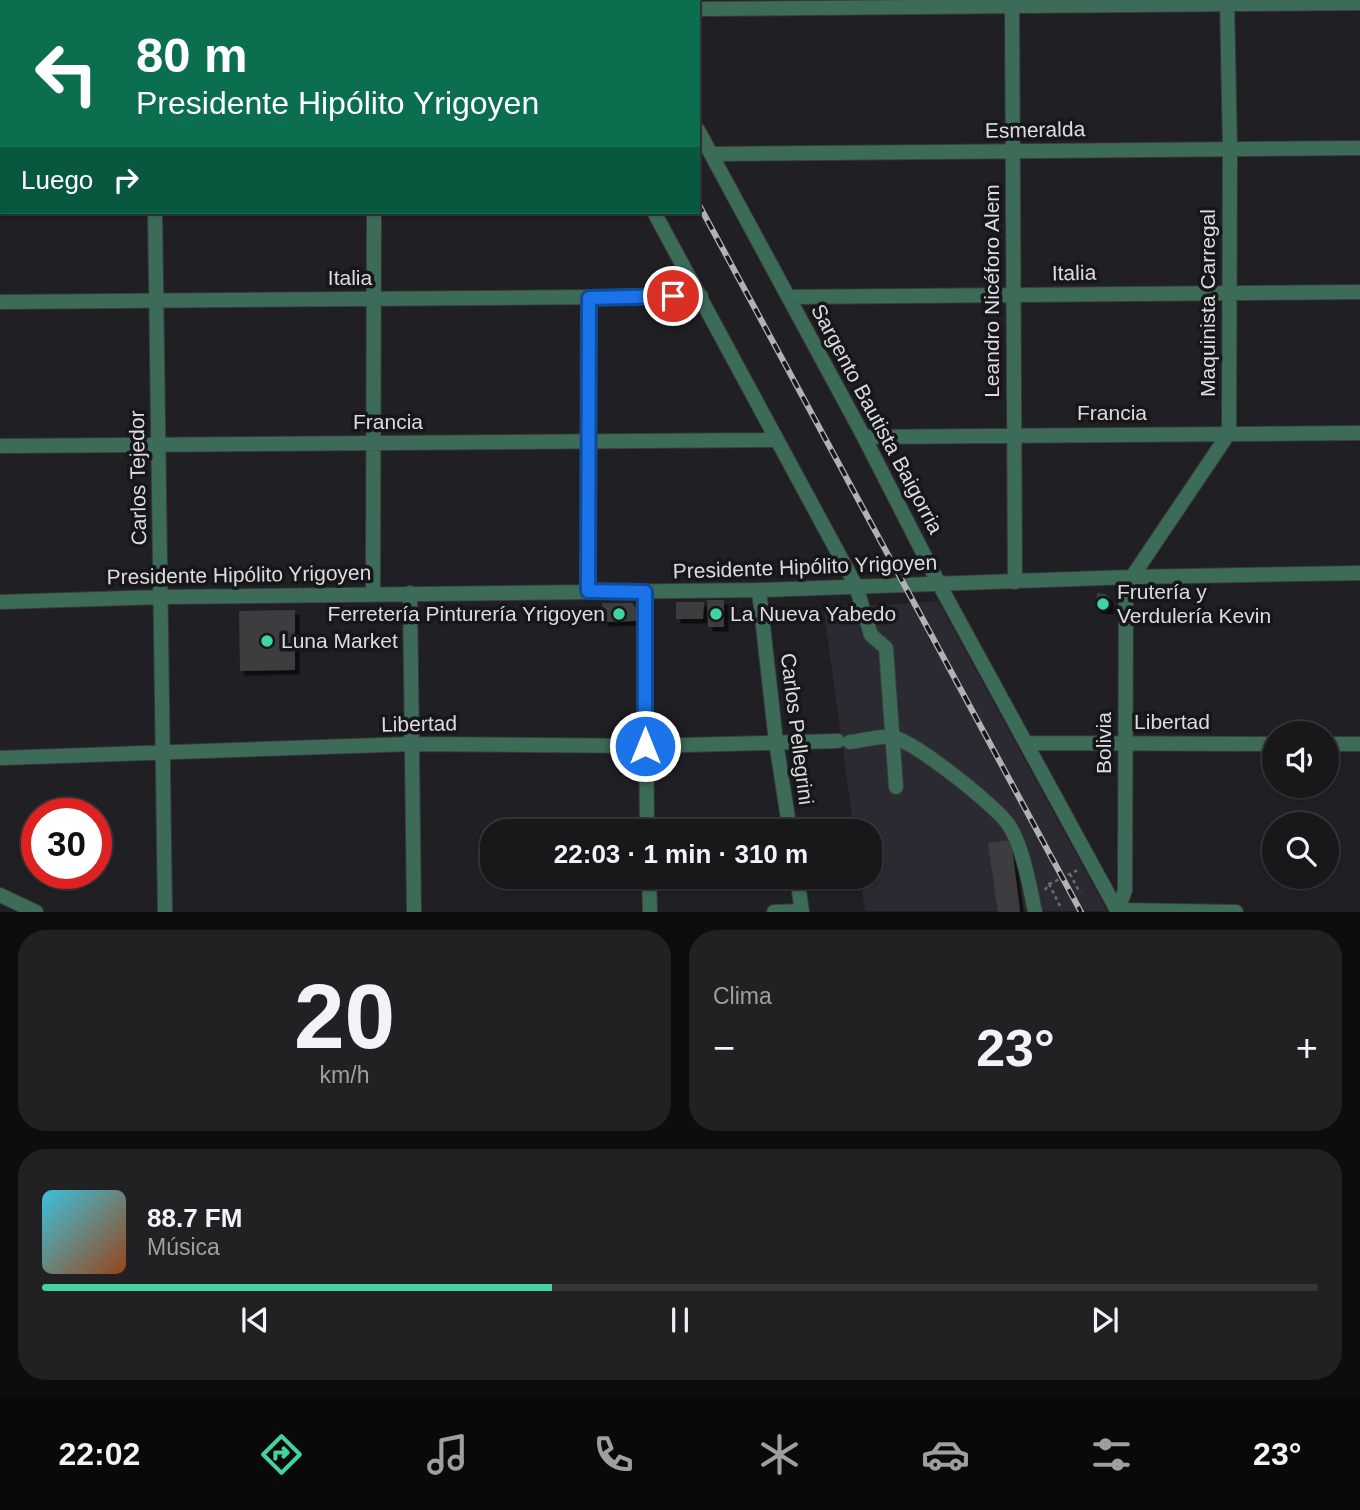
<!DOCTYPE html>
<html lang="es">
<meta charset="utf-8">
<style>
:root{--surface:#18171a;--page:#212023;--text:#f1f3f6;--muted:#9f9fa2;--line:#363639;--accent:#41d4a1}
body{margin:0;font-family:Helvetica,sans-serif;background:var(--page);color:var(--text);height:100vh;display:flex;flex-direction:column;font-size:26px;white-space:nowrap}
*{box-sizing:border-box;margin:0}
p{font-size:23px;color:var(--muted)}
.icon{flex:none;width:38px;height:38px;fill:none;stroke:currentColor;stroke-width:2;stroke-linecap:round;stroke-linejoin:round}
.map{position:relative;height:912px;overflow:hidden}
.panel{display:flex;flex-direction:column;gap:18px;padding:18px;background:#0d0d0e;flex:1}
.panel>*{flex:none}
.banner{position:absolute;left:0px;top:0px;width:700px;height:214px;box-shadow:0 2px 5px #0004,0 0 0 2px var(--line);background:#0b6e4f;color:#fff;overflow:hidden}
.controls{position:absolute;left:1262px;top:721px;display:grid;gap:14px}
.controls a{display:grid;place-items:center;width:77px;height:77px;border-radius:50%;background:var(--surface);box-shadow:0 2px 5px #0004,0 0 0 2px var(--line);font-size:35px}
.speed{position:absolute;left:21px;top:798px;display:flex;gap:14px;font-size:35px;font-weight:700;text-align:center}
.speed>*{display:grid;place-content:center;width:91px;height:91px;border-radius:50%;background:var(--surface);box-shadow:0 2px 5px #0004,0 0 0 2px var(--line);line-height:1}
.speed .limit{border:10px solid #d22;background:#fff;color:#111}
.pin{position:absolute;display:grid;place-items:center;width:60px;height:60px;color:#fff;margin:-30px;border:4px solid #fff;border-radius:50%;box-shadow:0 2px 7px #0007}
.me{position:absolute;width:77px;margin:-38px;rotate:0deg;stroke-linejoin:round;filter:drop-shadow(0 0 5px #0008)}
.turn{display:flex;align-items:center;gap:24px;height:147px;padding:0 21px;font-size:32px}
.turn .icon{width:91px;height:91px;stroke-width:2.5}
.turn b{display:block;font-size:49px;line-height:60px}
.then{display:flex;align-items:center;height:66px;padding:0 21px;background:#0003;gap:14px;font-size:26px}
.big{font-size:52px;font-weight:600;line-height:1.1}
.panel .widget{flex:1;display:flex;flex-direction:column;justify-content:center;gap:10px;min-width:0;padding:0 24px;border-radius:28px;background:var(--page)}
.panel .dial{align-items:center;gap:0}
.dial b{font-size:91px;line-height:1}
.song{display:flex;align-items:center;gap:21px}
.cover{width:84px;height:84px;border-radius:10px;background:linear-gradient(135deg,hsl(190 70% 55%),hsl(20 70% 35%))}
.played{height:7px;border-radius:4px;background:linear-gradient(90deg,var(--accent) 40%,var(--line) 40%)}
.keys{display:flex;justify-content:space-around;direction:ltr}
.heat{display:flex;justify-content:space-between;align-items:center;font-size:38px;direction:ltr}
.panel .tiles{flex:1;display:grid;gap:18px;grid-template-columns:1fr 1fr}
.widget:last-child{grid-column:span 2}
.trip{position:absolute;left:480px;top:819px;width:402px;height:70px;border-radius:28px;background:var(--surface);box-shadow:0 2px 5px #0004,0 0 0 2px var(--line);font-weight:600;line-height:70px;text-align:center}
.menu{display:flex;height:112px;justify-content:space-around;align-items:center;background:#0a090a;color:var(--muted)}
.menu .icon{width:49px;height:49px}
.menu .active{color:var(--accent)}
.menu b{font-size:32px;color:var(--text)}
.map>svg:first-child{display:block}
</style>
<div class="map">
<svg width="1360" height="912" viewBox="0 0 1360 912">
<defs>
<filter id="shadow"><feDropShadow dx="4.5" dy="4.5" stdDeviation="0" flood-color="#0009"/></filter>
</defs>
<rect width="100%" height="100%" fill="#201f23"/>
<path fill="#2b2a33" d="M938,601L1107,911H865L860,877H870V831H854L823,605L867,606Z"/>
<path fill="#3e3e41" filter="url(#shadow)" d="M1097,593L1105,594L1109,598V610L1096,609Z
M707,600H724V627H708Z
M676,602H704L703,619H676Z
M602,603H632L636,608V621L603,622Z
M295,610V670L240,671L239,611Z
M1011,840L1020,912H998L988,843Z"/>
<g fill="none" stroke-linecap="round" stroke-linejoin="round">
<defs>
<path id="minor" d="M152,0V2
M538,0L540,2
M640,0L641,2
M1012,0L1015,582
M698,9L1360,3
M0,20H2
M698,130L864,437L939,584L1118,912
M711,154L1360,148
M0,160H2
M155,212L165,912
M654,212L856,586L871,635L886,648L896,787
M789,297L1360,292
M0,302L701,296
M864,437L1360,433
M0,446L777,440
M759,590L776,742L790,831
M588,591L589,298
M645,592L647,831
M410,593L414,912
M373,594L374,212
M0,602L162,597L759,590L1132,577L1360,573
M850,742C863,741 879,735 892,737C912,739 996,806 1008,824C1022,843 1030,887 1035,912
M1027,743L1274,744
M1326,744H1360
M0,758L411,744L645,746L838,741
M649,877L650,912
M797,877L802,912
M0,895L36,912
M1118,910L1125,890L1126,592L1132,577L1229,433L1230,149L1227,0
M1118,910L1236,912
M774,912L802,911"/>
</defs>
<use href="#minor" stroke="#3a393d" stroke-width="16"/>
<path stroke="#6b6b6e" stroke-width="2.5" stroke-dasharray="3.5 3.5" stroke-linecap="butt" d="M580,2L586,0
M1070,874L1080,893
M1049,884L1060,906
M1045,890L1049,884L1080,869"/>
<use href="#minor" stroke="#3c6c58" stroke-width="14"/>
<defs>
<path id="rail" d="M588,0L589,2
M698,203L1081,912"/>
</defs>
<use href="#rail" stroke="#b2b2b5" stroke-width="6"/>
<use href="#rail" stroke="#17161a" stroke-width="3.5" stroke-dasharray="10" stroke-linecap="butt"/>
</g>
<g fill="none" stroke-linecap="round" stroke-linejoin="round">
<defs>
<path id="route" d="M645,746V592L588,591L589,298L673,296"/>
</defs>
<use href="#route" stroke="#114b97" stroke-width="18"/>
<use href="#route" stroke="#1a73e8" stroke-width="12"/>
</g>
<g fill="#41d4a1" stroke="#17161a" stroke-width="2.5">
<circle cx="1103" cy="604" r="7"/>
<circle cx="619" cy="614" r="7"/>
<circle cx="716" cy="614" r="7"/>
<circle cx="267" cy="641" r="7"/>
</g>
<g text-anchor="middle" stroke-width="7" stroke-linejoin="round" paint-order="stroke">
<g font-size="21" fill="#dcdcdf" stroke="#17161a">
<text transform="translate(1035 130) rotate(-1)" y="7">Esmeralda</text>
<text transform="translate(1074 273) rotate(-1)" y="7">Italia</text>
<text x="350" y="285">Italia</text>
<text transform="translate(992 291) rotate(-90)" y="7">Leandro Nicéforo Alem</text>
<text transform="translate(1208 303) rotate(-90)" y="7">Maquinista Carregal</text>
<text x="1112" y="420">Francia</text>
<text transform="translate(877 419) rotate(62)" y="7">Sargento Bautista Baigorria</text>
<text x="388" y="429">Francia</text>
<text transform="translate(138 478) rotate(-91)" y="7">Carlos Tejedor</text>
<text transform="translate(805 567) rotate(-2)" y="7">Presidente Hipólito Yrigoyen</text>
<text transform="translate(239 575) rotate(-1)" y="7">Presidente Hipólito Yrigoyen</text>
<text x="1172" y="729">Libertad</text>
<text transform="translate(419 724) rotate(-1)" y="7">Libertad</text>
<text transform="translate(797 729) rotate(83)" y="7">Carlos Pellegrini</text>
<text transform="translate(1104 743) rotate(-90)" y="7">Bolivia</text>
</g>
<g font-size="21" fill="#dcdcdf" stroke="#17161a" text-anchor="start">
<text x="1117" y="599">Frutería y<tspan x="1117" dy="24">Verdulería Kevin</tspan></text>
<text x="605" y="621" text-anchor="end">Ferretería Pinturería Yrigoyen</text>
<text x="730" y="621">La Nueva Yabedo</text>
<text x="281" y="648">Luna Market</text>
</g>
</g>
</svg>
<div class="controls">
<a><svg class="icon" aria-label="sound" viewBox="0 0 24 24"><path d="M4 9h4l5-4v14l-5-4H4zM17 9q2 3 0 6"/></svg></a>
<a><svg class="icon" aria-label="search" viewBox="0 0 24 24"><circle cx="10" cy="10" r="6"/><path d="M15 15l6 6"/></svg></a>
</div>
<div class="speed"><div class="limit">30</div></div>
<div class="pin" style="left:673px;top:296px;background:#d93025"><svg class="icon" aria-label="arrive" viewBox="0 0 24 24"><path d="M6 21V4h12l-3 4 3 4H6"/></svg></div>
<svg class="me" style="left:645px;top:746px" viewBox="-20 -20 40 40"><circle r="17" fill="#1a73e8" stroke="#fff" stroke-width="3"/><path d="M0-11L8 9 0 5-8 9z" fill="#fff"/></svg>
<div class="trip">22:03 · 1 min · 310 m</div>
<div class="banner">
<div class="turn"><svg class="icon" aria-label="left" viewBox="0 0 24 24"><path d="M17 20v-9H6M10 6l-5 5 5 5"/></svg><div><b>80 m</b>Presidente Hipólito Yrigoyen</div></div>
<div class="then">Luego<svg class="icon" aria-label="right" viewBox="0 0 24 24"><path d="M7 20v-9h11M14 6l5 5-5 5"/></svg></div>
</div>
</div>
<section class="panel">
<div class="tiles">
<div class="widget dial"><b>20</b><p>km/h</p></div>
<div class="widget"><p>Clima</p>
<div class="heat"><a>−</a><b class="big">23°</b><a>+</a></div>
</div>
<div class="widget">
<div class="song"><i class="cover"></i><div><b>88.7 FM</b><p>Música</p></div></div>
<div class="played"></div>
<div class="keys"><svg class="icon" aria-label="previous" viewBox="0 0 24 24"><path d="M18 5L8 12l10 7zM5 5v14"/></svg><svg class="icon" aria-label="pause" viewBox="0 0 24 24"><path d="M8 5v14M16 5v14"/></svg><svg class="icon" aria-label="next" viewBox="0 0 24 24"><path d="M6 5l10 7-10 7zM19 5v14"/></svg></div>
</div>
</div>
</section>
<nav class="menu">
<b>22:02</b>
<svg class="icon active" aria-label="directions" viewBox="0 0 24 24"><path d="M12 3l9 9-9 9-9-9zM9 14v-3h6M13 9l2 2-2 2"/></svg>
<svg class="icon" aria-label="music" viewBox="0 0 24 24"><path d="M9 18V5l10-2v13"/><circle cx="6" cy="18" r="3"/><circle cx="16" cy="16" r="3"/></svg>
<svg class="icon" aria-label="phone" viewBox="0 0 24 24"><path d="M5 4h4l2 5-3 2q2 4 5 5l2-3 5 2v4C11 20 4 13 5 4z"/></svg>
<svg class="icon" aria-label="climate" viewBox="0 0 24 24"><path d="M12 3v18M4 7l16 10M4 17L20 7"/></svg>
<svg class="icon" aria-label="car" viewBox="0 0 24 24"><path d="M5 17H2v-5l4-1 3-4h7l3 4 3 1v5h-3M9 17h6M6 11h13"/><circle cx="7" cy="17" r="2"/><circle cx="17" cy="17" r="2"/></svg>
<svg class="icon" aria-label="filters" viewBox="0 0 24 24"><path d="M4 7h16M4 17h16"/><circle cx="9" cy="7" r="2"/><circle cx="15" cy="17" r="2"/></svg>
<b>23°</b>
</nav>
